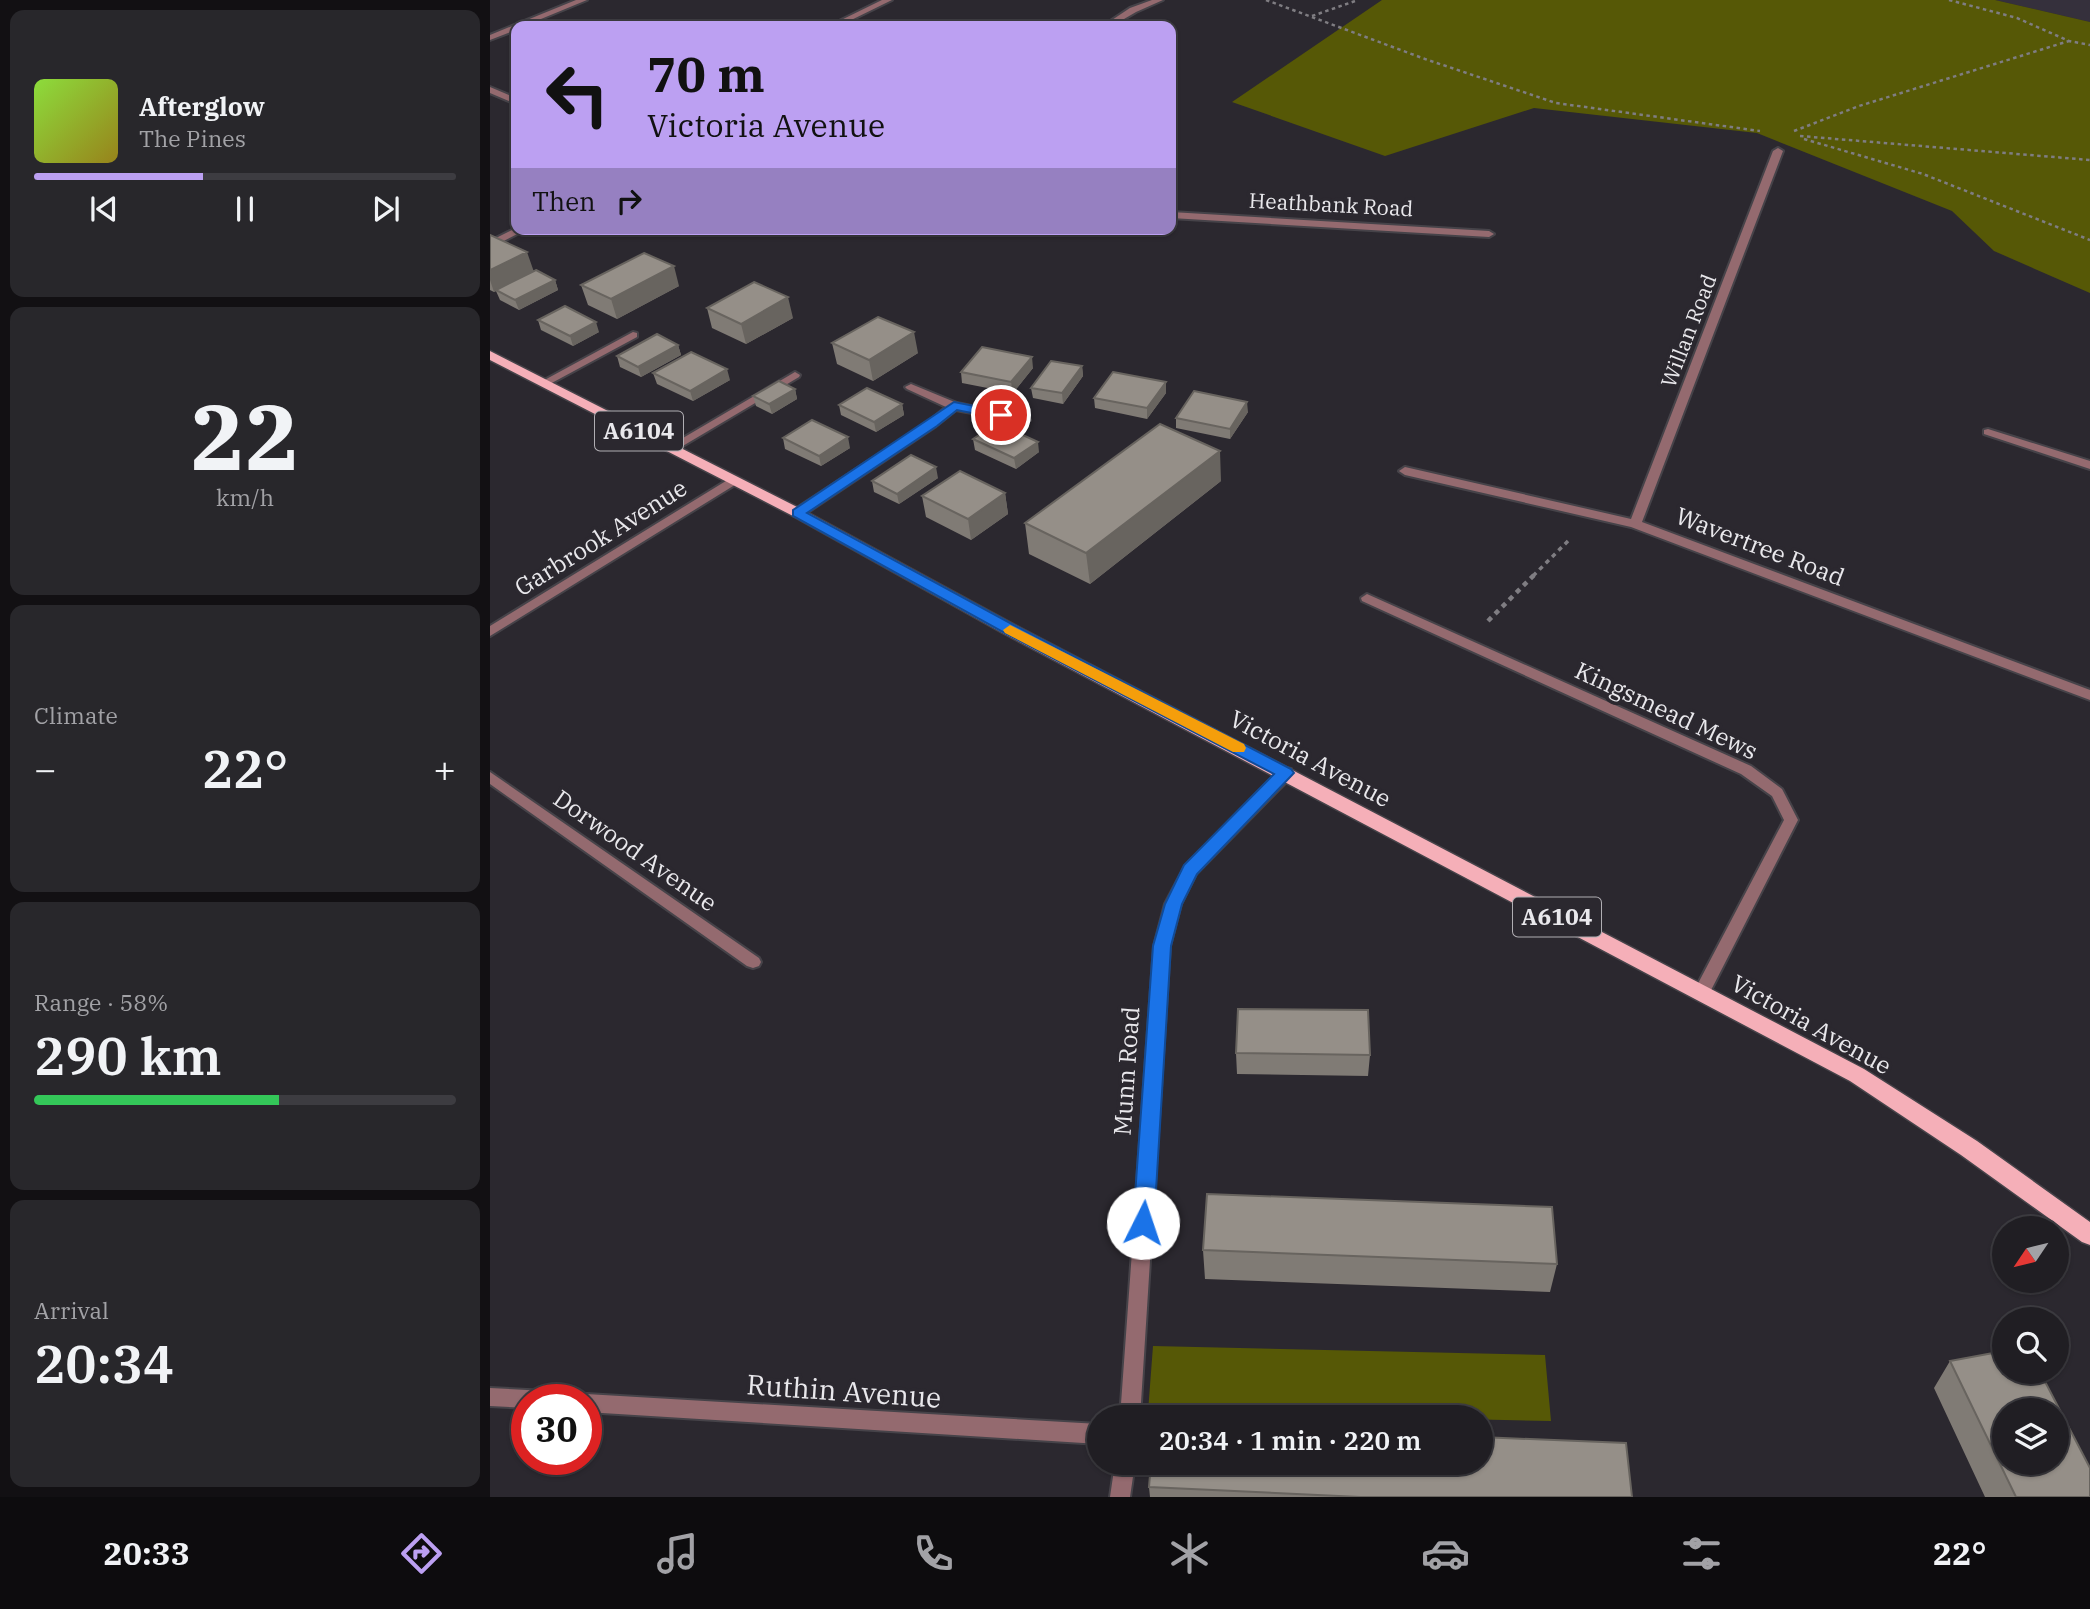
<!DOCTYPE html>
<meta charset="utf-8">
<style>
:root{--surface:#201e23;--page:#28272b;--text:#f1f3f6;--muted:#a2a2a6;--line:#3d3c41;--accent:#bca0f2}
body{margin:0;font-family:"IBM Plex Serif",serif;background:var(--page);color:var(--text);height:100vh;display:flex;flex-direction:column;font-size:26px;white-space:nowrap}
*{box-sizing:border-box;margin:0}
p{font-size:23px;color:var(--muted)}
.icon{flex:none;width:38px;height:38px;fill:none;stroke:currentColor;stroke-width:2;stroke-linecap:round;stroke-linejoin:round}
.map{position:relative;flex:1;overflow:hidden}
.drawer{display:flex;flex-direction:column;gap:10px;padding:10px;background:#121013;width:490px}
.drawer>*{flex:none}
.banner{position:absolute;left:21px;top:21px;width:665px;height:214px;border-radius:14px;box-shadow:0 2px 5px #0004,0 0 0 2px var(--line);background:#bca0f2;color:#111;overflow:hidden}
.needle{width:46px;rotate:235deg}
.tools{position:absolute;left:1502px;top:1216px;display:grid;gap:14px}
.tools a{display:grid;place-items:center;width:77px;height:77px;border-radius:50%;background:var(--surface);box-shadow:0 2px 5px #0004,0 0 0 2px var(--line);font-size:35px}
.speed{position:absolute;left:21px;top:1384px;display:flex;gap:14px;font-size:35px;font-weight:700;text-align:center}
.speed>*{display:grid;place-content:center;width:91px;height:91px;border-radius:50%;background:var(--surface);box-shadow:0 2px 5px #0004,0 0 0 2px var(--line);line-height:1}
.speed .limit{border:10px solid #d22;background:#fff;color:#111}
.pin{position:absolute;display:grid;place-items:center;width:60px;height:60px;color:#fff;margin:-30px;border:4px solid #fff;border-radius:50%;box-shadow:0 2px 7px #0007}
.me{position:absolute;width:77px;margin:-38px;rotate:4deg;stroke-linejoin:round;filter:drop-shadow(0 0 5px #0008)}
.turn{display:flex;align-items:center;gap:24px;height:147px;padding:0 21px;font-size:32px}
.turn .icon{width:91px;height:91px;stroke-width:2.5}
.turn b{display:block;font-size:49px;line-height:60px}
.then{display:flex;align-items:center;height:66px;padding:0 21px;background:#0003;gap:14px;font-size:26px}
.big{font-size:52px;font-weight:600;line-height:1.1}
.drawer .card{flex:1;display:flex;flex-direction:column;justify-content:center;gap:10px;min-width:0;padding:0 24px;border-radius:14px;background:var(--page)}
.drawer .dial{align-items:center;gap:0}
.dial b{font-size:91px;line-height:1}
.song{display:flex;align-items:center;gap:21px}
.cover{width:84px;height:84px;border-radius:10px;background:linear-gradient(135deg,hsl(90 70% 55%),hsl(50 70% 35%))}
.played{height:7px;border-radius:4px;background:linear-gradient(90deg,var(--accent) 40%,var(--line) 40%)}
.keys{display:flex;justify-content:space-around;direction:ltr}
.heat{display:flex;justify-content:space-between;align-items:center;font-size:38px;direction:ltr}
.charge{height:10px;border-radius:5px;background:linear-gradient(90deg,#34c759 58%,var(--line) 0)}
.trip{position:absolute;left:597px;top:1405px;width:406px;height:70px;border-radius:35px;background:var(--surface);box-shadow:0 2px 5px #0004,0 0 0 2px var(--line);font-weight:600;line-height:70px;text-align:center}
.dock{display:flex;height:112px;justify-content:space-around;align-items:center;background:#0d0c0e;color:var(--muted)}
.dock .icon{width:49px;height:49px}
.dock .selected{color:var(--accent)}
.dock b{font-size:32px;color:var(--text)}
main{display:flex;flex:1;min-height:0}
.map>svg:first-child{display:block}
</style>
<main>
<section class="drawer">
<div class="card">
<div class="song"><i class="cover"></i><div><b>Afterglow</b><p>The Pines</p></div></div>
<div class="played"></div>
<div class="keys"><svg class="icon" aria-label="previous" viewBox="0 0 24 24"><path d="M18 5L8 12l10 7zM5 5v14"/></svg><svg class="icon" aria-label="pause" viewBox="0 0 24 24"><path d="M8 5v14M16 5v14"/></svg><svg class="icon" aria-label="next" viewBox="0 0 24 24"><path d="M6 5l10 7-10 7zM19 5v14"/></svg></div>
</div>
<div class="card dial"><b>22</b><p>km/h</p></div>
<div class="card"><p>Climate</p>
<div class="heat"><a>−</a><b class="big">22°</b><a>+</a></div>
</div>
<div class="card"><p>Range · 58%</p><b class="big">290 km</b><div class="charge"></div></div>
<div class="card"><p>Arrival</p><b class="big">20:34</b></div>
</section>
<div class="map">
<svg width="1600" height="1497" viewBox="0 0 1600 1497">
<rect width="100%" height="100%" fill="#2b282f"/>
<path fill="#35303c" d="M1505,0H1600V22Z"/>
<path fill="#565806" d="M892,0H1505L1600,22V293L1504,251L1462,211L1267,133L1044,108L895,156L742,102Z
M663,1346L1055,1355L1061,1421L658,1412Z"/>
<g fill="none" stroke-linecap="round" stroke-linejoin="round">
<defs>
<path id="service" d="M26,228L37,229L0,248V241Z
M305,372L310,375L309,377L186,450H178L176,448Z"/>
<path id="minor" d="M86,0H97L34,26H26V30L0,40V35Z
M392,0H402L349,26H339Z
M662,0H673L646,12L622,26H613L640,8Z
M0,87L26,98V104L0,93Z
M1288,148L1293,151L1152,522L1600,690V700L1141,527L915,475L909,471L915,467L1141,519L1283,151Z
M681,212L999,231L1004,234L999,237L681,218Z
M143,332L147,333V337L58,385H50L49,383Z
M421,384L467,403L534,417L540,420L534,423L466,410L446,426L312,516H304L302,513L304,510L438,422L456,407L417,389L415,387Z
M1498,429L1600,461V469L1494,434V430Z
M244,476L250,480L248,483L0,636V626Z
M877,594L1261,766L1292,789L1308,820L1217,998L1211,999L1205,998L1203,993L1294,820L1282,796L1251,774L872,601L871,598Z
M796,768L801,769L803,773L801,777L706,874L691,904L680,946L650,1418H630L664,946L675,904L695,866L791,769Z
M0,772L269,958L271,962L269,966L263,968L257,966L0,784Z
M0,1388L56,1391L63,1393L66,1400H37V1408L0,1406Z
M96,1394L609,1424V1444L96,1412V1400H88L89,1396Z
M625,1463H645L640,1497H620Z"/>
<path id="primary" d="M0,351L313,510L523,624L1374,1069L1487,1141L1600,1222V1245L1592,1242L1471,1155L1360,1081L511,632L303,516L0,360Z"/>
</defs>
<use href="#service" stroke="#464349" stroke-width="4"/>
<use href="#minor" stroke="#464349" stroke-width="4"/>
<use href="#primary" stroke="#464349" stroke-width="3"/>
<path stroke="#7f7d82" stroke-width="2.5" stroke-dasharray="3.5 3.5" stroke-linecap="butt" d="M776,0L935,59L1066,103L1270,131
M1459,0L1527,18L1579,41L1600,45
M822,16L868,0
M1304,131L1369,106L1579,41
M1310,136L1600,160
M1314,139L1433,174L1600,240"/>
<path stroke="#7f7d82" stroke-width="3.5" stroke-dasharray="4.5 4.5" stroke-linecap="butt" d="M1043,576L1081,538"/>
<path stroke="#7f7d82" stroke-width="4.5" stroke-dasharray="5 5" stroke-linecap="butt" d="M998,621L1045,574"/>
<use href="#service" fill="#946a6f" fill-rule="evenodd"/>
<use href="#minor" fill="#946a6f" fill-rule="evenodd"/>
<use href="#primary" fill="#f5afb8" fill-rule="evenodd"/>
</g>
<path fill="#807b75" d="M0,235L44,271L65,280L68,290L29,310L10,300L6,291L4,292L0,290Z
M91,285L189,286L127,319L98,305Z
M217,308L303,318L256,344L222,328Z
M48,320L109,332L83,346L51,330Z
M342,343L428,353L383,381L347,364Z
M188,345L191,355L151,377L130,367L127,356Z
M592,366L593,376L573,404L543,398L541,388Z
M543,368L523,393L472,383L471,372Z
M163,373L240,380L203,401L167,384Z
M305,389L307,399L282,414L266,406L263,396Z
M676,393L657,419L605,408L604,398Z
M412,404L414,415L386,432L351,415L349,405Z
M758,412L740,439L686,428V418Z
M293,438L360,448L331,466L295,449Z
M483,439L549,452L526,469L485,450Z
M448,478L409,504L384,492L382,481Z
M731,481L600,584L539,554L535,523Z
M515,493L518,514L481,540L436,517L432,496Z
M746,1053L880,1055L878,1076L747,1074Z
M713,1250L1067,1264L1060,1292L715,1279Z
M1460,1361L1600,1497H1495L1444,1388Z
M659,1487L1142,1497H660Z"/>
<path fill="#68645f" d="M37,252L44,272L4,292L0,280V270Z
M184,266L189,286L127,319L121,299Z
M65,280L68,290L29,310L25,300Z
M298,297L303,318L256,344L251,324Z
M106,322L109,332L83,346L80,336Z
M424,332L428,353L383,381L379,360Z
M188,345L191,355L151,377L148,367Z
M542,357L543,368L523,393L521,382Z
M592,366L593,376L573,404L572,393Z
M237,369L240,380L203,401L200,391Z
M676,382V393L657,419V408Z
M305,389L307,399L282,414L279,404Z
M757,402L758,412L740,439V429Z
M412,404L414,415L386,432L384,422Z
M358,437L360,448L331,466L329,456Z
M548,442L549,452L526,469L524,458Z
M730,451L731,481L600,584L596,553Z
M446,467L448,478L409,504L407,494Z
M515,493L518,514L481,540L478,519Z"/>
<path fill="#958f88" stroke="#68645f" stroke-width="2" fill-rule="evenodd" d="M0,235L37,252L0,270Z
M154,253L184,266L121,299L91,285Z
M46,270L65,280L25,300L6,290Z
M264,282L298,297L251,324L217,308Z
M75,306L106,322L80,336L48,320Z
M388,317L424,332L379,360L342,343Z
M167,334L188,345L148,367L127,356Z
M492,347L542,357L521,382L471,372Z
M201,352L237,369L200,391L163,373Z
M561,361L592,366L572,393L541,388Z
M623,372L676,382L657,408L604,398Z
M289,381L305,389L279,404L263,396Z
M377,388L412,404L384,422L349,405Z
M704,391L757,402L740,429L686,418Z
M322,420L358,437L329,456L293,438Z
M507,423L548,442L524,458L483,439Z
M670,424L730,451L596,553L535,523Z
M421,455L446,467L407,494L382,481Z
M470,471L515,493L478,519L432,496Z
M748,1009L878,1010L880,1055L746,1053Z
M717,1194L1062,1207L1067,1264L713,1250Z
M1514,1351V1372H1550L1600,1468V1497H1526L1460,1361ZM1514,1410H1566V1463H1514Z
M990,1437L1136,1443L1142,1497H870L659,1487L661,1463H990Z"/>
<path fill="#1a73e8" stroke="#114b97" stroke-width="2" d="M464,402L515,412L517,415L511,419L467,410L447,426L317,513L522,624L801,769L804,773L707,874L692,904L681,946L664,1223L661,1230L653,1232L646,1230L643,1223L663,946L675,904L694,865L784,774L511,631L303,516V510Z"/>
<path fill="#f59e0b" d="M520,625L754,744L756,748L754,752H743L515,633L513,630Z"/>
<g text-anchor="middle" stroke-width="7" stroke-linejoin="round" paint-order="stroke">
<g font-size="21" fill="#e9e8ec" stroke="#2b282f">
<text transform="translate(841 205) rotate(3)" y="7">Heathbank Road</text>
<text transform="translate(1199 331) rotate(-69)" y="7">Willan Road</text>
</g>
<g fill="#2b282f" stroke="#b0aeb3" stroke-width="2">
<rect x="105" y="411.5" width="88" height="39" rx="5"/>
<rect x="1023" y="897.5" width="88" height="39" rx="5"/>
</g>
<g font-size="23" font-weight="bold" fill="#e9e8ec">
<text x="149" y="439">A6104</text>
<text x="1067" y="925">A6104</text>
</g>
<g font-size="24" fill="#e9e8ec" stroke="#2b282f">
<text transform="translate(111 538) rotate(-32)" y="8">Garbrook Avenue</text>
<text transform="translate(1270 547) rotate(21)" y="8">Wavertree Road</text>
<text transform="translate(1176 711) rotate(25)" y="8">Kingsmead Mews</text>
<text transform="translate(820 759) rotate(28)" y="8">Victoria Avenue</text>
<text transform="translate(145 851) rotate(35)" y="8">Dorwood Avenue</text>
<text transform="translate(1321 1025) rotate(29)" y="8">Victoria Avenue</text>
<text transform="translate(637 1071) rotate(-86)" y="8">Munn Road</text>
</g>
<g font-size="28" fill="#e9e8ec" stroke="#2b282f">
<text transform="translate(354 1391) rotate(4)" y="10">Ruthin Avenue</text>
</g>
</g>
</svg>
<div class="tools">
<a><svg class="needle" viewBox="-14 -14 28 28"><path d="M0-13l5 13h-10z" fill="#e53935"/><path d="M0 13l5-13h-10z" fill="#a2a2a6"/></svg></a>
<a><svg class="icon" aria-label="search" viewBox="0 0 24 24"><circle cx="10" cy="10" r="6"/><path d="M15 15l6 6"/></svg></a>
<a><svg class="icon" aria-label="layers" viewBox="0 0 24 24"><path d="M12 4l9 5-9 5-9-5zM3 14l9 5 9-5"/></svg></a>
</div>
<div class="speed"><div class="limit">30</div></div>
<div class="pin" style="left:511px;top:415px;background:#d93025"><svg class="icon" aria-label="arrive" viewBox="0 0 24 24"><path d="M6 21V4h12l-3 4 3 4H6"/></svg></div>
<svg class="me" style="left:653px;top:1223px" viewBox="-20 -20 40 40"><circle r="19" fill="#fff"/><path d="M0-13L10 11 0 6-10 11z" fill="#1a73e8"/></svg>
<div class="trip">20:34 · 1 min · 220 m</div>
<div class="banner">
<div class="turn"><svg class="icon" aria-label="left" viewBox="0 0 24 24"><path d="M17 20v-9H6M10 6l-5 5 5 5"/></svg><div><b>70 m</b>Victoria Avenue</div></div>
<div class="then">Then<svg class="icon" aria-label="right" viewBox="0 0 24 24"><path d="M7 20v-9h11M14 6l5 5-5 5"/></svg></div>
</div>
</div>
</main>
<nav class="dock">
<b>20:33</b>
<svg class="icon selected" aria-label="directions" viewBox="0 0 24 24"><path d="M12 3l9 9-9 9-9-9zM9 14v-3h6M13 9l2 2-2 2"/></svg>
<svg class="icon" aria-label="music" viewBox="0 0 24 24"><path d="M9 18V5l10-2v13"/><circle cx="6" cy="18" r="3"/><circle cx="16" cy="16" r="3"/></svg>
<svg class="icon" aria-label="phone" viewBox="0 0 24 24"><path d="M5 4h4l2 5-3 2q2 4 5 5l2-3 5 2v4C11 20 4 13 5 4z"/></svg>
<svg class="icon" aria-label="climate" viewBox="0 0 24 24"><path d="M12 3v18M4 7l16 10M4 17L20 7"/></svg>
<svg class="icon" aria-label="car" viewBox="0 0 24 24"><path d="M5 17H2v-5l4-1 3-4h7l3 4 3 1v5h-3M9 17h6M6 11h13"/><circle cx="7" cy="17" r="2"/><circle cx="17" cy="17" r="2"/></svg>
<svg class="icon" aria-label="filters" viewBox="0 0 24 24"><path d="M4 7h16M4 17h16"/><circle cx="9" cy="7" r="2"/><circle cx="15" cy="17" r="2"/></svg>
<b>22°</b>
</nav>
